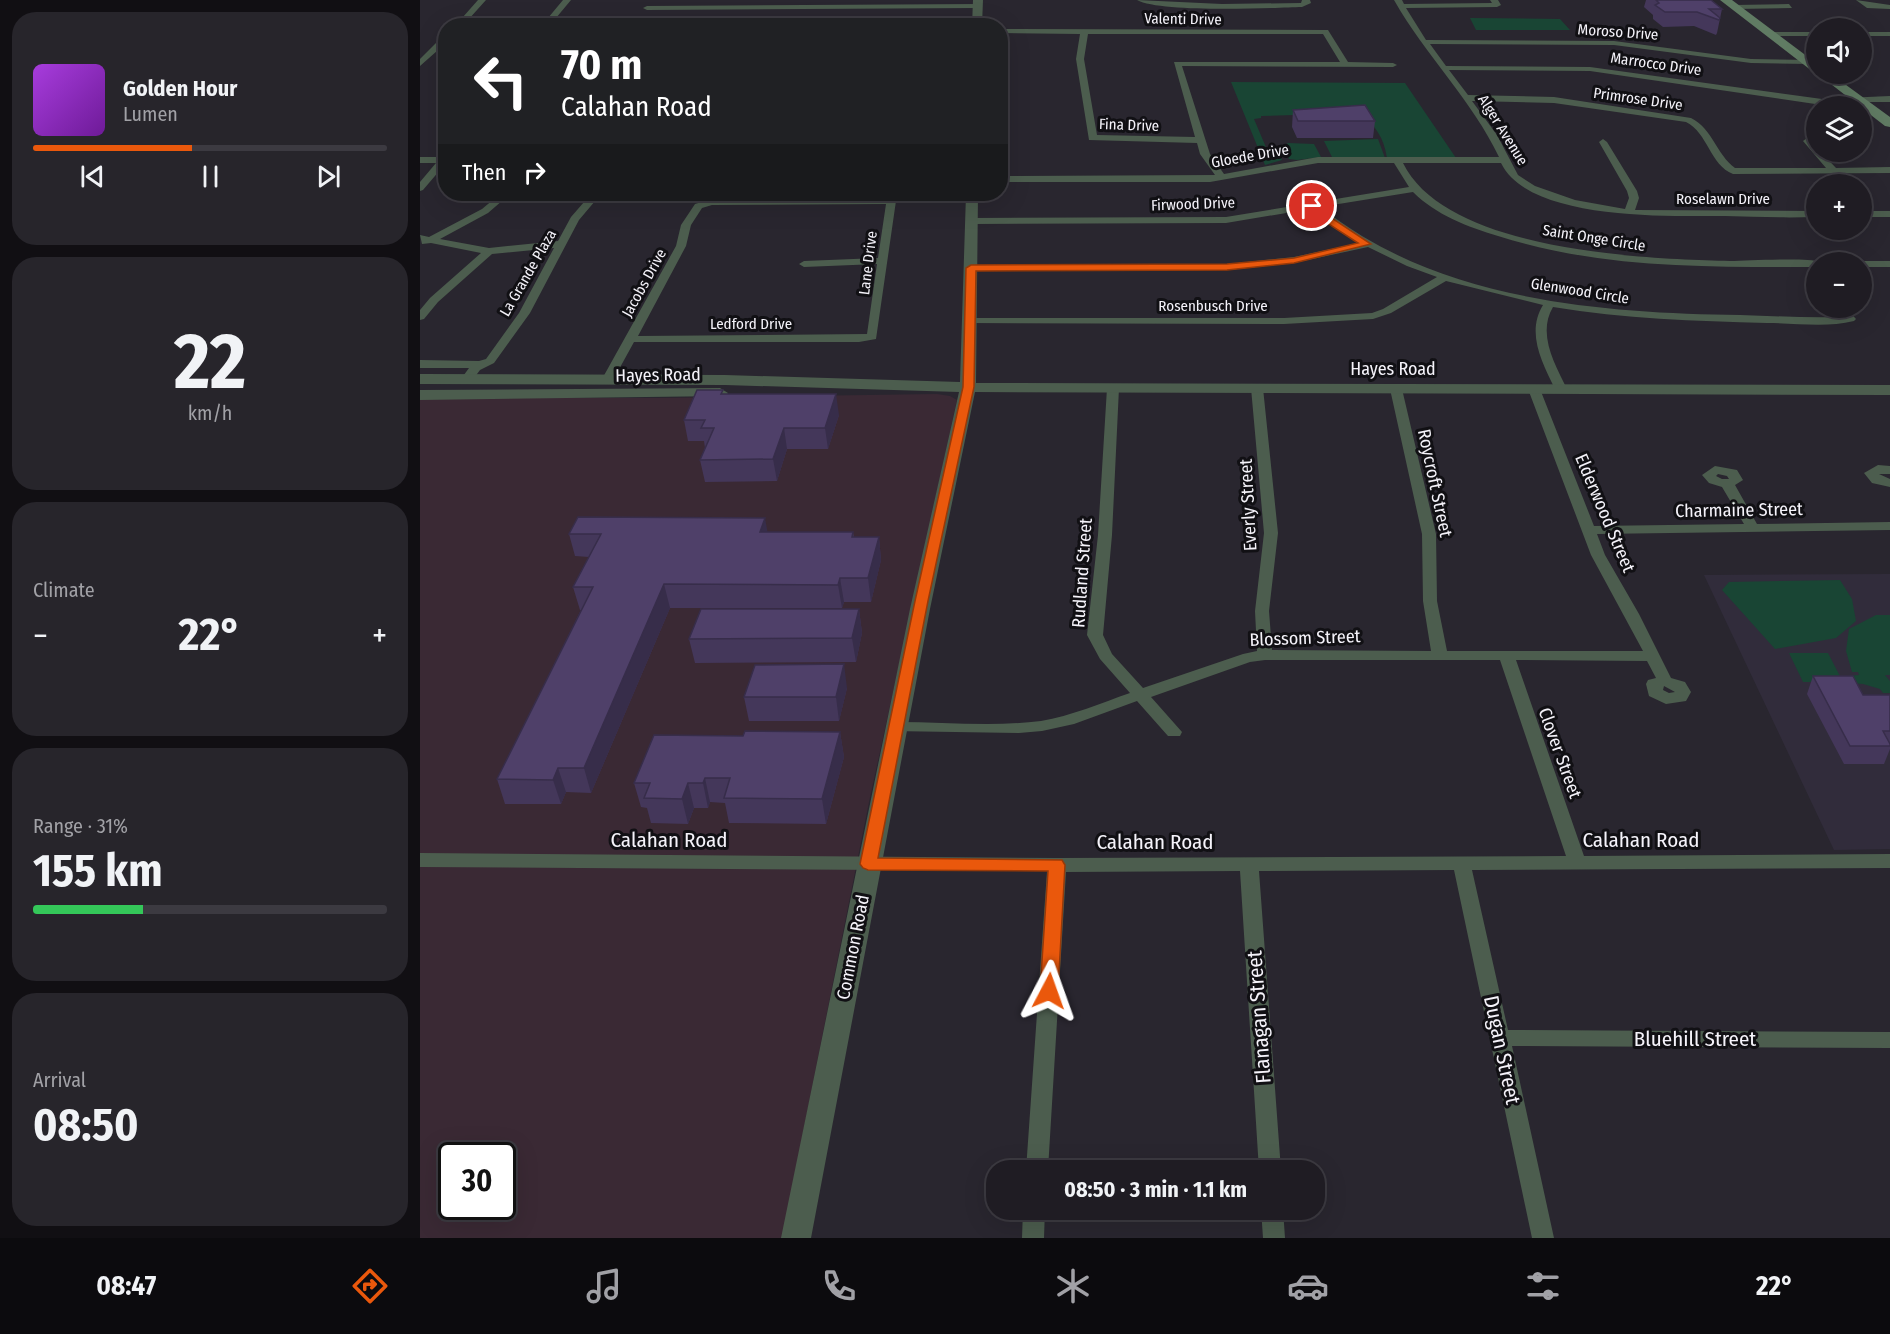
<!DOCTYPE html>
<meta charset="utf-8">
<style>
:root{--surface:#1f1c23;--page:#27252b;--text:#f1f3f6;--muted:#a1a1a6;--line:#3c3a41;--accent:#ea580c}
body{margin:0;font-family:"Fira Sans Condensed",sans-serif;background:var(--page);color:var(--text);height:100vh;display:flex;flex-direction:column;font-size:22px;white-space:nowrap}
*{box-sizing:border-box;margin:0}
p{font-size:20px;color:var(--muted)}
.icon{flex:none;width:33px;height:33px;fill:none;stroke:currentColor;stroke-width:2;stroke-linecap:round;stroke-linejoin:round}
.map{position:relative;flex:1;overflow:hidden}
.panel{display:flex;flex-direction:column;gap:12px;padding:12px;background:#110f13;width:420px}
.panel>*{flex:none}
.guide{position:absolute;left:18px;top:18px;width:570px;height:183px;border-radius:24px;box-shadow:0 6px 24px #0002,0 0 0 2px var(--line);background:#202124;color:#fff;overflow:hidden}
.fabs{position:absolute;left:1386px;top:18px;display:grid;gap:12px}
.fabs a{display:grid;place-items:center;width:66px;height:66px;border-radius:50%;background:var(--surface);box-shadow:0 6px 24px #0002,0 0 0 2px var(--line);font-size:30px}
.speed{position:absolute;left:18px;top:1142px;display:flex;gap:12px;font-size:30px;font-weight:700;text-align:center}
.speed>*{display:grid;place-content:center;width:78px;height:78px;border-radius:50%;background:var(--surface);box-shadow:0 6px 24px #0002,0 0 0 2px var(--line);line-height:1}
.speed .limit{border:3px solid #111;border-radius:9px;background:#fff;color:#111}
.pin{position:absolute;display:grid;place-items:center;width:51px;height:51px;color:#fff;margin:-26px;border:3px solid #fff;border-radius:50%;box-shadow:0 2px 6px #0007}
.me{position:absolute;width:66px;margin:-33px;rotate:4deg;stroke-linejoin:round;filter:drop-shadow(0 0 4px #0008)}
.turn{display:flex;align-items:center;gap:21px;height:126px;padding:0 24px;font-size:27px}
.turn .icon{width:78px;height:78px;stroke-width:2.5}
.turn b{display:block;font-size:42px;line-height:51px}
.then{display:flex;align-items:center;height:57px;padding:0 24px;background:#0003;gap:12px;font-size:22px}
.big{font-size:45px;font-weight:700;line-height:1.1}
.panel .widget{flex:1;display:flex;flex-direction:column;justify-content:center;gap:9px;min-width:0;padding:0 21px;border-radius:24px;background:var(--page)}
.panel .dial{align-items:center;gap:0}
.dial b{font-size:78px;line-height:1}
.song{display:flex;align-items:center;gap:18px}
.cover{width:72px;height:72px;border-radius:9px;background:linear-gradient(135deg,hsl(280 70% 55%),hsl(280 70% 35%))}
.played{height:6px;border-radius:3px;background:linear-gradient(90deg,var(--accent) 45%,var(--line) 45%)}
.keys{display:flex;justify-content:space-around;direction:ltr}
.heat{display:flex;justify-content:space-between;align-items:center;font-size:33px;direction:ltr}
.charge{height:9px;border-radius:4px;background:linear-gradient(90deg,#34c759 31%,var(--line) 0)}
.trip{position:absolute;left:566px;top:1160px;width:339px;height:60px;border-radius:24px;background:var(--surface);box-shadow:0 6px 24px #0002,0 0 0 2px var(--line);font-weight:700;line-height:60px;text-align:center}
.tab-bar{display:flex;height:96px;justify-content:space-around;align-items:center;background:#0c0b0e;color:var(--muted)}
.tab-bar .icon{width:42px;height:42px}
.tab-bar .current{color:var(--accent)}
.tab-bar b{font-size:27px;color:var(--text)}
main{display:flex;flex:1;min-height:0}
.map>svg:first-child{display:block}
</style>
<main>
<section class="panel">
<div class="widget">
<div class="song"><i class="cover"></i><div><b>Golden Hour</b><p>Lumen</p></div></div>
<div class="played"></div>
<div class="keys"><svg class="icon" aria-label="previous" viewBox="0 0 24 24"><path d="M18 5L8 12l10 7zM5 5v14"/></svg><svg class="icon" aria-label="pause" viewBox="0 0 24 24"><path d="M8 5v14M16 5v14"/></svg><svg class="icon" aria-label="next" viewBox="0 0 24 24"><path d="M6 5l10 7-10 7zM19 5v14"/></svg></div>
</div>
<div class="widget dial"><b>22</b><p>km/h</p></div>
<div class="widget"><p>Climate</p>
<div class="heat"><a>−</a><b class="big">22°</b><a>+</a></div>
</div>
<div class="widget"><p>Range · 31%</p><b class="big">155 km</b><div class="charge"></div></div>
<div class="widget"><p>Arrival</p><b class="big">08:50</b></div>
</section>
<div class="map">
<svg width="1470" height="1238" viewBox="0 0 1470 1238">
<rect width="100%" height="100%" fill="#29262f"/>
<path fill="#3a2934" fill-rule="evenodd" d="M517,394L530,396L537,400L449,802L362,1238H0V398H236ZM32,1155H82V1206H32Z"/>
<path fill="#312c3b" d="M503,18L502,25L544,26H222L224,23L262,20Z
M1470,574V849L1414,850L1284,575Z"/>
<path fill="#194534" d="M1050,18L1140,19L1150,30H1056Z
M500,20L499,26L378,25L380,22Z
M811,82L985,83L1036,158H967C964,138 955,124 939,113L841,116V118L834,119L848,152H858L862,160L845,165Z
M958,139L965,158L912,157L904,141Z
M868,143L894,144L901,157L877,160L869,159L863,146Z
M1420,580L1432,599L1436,621L1416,638L1355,649L1302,590L1309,582Z
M1456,615H1470V675H1465L1470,681V693H1463L1460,689L1443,684L1431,683L1427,676L1439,675L1438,672H1432L1426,651L1429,629Z
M1369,653H1408L1423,682H1383Z"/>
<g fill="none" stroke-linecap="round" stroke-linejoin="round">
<path fill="#4c5d4e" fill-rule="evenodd" d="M58,0H66L48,20L128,18L143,0H151L136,18L219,17L223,19L219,21L133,23L130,26H123L125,23L35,26Z
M717,0L802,4L881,3L882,0H890L891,3L882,7C850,8 741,13 717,0Z
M974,0H982L984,4L1072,3L1070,0H1078L1081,5L1077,7L986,8L1006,40L1194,41L1331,59L1391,60V64H1388L1331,63L1194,45L1010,44L1026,66L1170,67L1402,99L1470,96V102H1447L1443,105H1402L1170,71L1029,70L1048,95L1134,97L1271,118C1293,129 1296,154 1315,168H1406L1383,141L1387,138L1396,146V152H1401L1416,168L1470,167V173L1313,174C1290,165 1288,133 1266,122L1134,103L1052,101L1077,135L1098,175L1115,186L1155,200L1205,209L1209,198L1207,191L1179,142L1183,139L1187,142L1217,191L1219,198L1215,210L1396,211V217C1366,218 1335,217 1305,216C1250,216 1109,221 1081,163H983C1026,251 1223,259 1310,261C1329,261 1386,257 1400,262H1396V267C1289,267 1181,269 1078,236C1048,227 1016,215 993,192L900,207C914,217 927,227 942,236C1053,303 1194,313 1320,315C1354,316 1387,318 1421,317L1415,308H1426L1436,319L1434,321C1406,328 1376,323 1347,323C1275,321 1204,319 1133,307C1117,334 1135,364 1147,389L1141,393L1135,389C1122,362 1106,333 1123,305L1026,281L971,313L953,319L864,324L546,323L544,321L550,318H864L952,313L963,309L1017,277L987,266L948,247L874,263L808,270L551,271L546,268L551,265L808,264L874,257L939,243L890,209L806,223L552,224L547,221L552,218L806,217L989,187L974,163H898L790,182H580V176L795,175L780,154L777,143L669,140L656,59L660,34L580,33V29L905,30H908L928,62L973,63L977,65L973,67L762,66L790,154L804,174L898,157H1079C1052,100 1005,55 974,0ZM668,34H903L920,62H754L775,137L677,135L664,59Z
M1436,0L1470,5V9L1447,8Z
M560,4L557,8L227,10L223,8L227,6Z
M1369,4L1372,8L1315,9L1311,7L1315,5Z
M1351,32H1396V36H1348V32Z
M1442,32H1470V36H1442Z
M23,36H26V43L0,66V59Z
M0,157H26V163L3,190L0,191V182L16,163H0Z
M80,194H90L68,213L20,239L69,248L138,241L151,217L171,194H181L159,220L110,313L74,363L60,370L51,382L47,383L41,379L49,368H0V360L59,361L66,359L99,313L134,248L72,254L18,302L4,319L0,320V310L10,298L61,253L11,243L2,244L0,235L9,237L62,209Z
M468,194H477L456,339L439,342H214L192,382H184L182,379L256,246L261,225L275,204L292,199L467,198ZM466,204L458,258L384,261L379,264L384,267L457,264L447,334L218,336L266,246L271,225L282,208L292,205Z
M1442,211H1470V217H1442Z
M1442,261H1470V267H1442V262H1438Z
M693,384L699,388L692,535L683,635L692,654L723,688L823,654L837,651L835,611L844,533L831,388L837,384L843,388L858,533L849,611L852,650L1011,651L1003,601L1002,534L970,389L976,385L982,389L1016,534L1017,601L1027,651H1223L1171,555L1108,389L1110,386H1118L1120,389L1174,526L1324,524L1302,487L1289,483L1282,475L1295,466L1317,470L1323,480L1315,485L1337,524L1470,522V530L1177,534L1185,555L1219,614L1251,678L1265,682L1271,692L1266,701L1246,704L1229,696L1226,684L1228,680L1236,678L1227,661L1096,660L1164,856L1470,854V868L1052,870L1088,1030L1470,1032V1048L1092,1046L1134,1238H1112L1034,870L839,871L861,1170H839L820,871L646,872L628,1170H606L627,871L0,867V853L637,858L1146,856L1080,660H845L830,662L731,697L762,732L760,736H748L717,701L654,724L622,731L599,733L471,731L469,727L471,723L477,722C524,722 574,727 621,721C651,716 681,703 710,693L680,659L667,635L678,535L687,388ZM1298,474L1307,476L1309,479H1302L1296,476ZM1244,686L1255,692L1249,693L1243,690Z
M1458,465L1470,466V474H1459L1470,479V487L1452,483L1444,473Z
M603,1209H625L624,1238H602Z
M841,1209H863L865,1238H843Z"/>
<path fill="#4c5d4e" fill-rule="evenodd" d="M553,0H563L562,26H552Z
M546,194H558L556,383L1470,385V395L555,392L510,609L391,1238H361L490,609L539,392L305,385L0,384V374L305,375L540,382Z
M300,388L308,393L306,396L0,400V390Z"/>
<path fill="#607b63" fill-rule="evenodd" d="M1300,0H1312L1396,63V72L1392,71Z
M1398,74H1411L1470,117V127L1465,126Z"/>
</g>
<path fill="#44375a" d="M1226,0H1291L1302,9L1297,33L1296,35L1274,26L1243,27L1233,19V15L1224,7Z
M873,110L955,121L953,138H877L872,127Z
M304,394L419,415L408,449H367L357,481L285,482L280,460L285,448L284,441H268L264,420Z
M348,532H433L434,537H459L461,560L451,602H424L422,608H250L171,793L146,792L141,804H85L77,779L161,610H160L153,587L169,557L155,556L149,534Z
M439,609L442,633L436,662L275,663L269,639Z
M1393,676L1443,695H1470V749L1464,764H1424L1387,694Z
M427,688L419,721H329L324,697Z
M420,732L424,757L406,824L309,823L305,803L290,802L288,808H274L268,824L231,823L227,808L221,807L214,783L323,736Z"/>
<path fill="#372d4a" d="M416,394L419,415L408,449L405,428Z
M364,428L367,449L357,481L353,459Z
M345,518L349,540L340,532Z
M459,537L461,560L451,602L448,578Z
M420,578L424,602L422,608L418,585Z
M244,584L250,608L171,793L164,768Z
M439,609L442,633L436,662L432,638Z
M424,664L427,688L419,721L416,697Z
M420,732L424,757L406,824L402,799Z
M138,768L146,792L141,804L133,780Z
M285,778L290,802L288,808L283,783Z
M268,783L274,808L268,824L262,799Z"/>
<path fill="#4f4069" stroke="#372d4a" stroke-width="1.5" d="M1236,0H1291L1302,9H1289L1300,18L1299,20L1277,12H1245L1235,5L1239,3Z
M311,18L335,26H283Z
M945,105L955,121H878L873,110Z
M277,390H303L301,394H416L405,428H364L353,459L280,460L294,428H281L285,420H264Z
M158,517L345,518L340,532H433L432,537H459L448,578H420L418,585L244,584L164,768H138L133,780L77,779L173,587H153L181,534H149Z
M281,609H439L432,638L269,639Z
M424,664L416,697H324L335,665Z
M1393,676H1433L1443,695H1470V731H1463L1470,744V746H1430Z
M325,731L420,732L402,799L304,798L310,778H285L283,783H268L262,799L224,798L230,783H214L234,735L323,736Z"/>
<path fill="#ea580c" stroke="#983908" stroke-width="1.5" d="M889,204H895L913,219L951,244L874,263L807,270L556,271L554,387L508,601L458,858L642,860L645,865L638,991L635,996L629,998L622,996L620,991L628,871L448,870L443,868L440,864L495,601L543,387L546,268L551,265L807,264L874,258L938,243L907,223L889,208Z"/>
<g text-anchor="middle" stroke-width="6" stroke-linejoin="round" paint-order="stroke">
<g font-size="15" fill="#f5f3fa" stroke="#111014">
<text transform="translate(763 19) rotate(1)" y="5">Valenti Drive</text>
<text transform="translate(1198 32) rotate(4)" y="5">Moroso Drive</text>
<text transform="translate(1236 64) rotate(8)" y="5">Marrocco Drive</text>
<text transform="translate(1218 99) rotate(8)" y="5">Primrose Drive</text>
<text transform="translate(709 125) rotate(2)" y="5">Fina Drive</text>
<text transform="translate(1083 130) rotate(58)" y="5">Alger Avenue</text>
<text transform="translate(830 156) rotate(-10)" y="5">Gloede Drive</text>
<text x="1303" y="204">Roselawn Drive</text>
<text transform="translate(773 204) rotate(-2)" y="5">Firwood Drive</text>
<text transform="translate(1174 238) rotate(9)" y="5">Saint Onge Circle</text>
<text transform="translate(448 263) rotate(-83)" y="5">Lane Drive</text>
<text transform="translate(108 273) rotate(-60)" y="5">La Grande Plaza</text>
<text transform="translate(224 283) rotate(-61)" y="5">Jacobs Drive</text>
<text transform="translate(1160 291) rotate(9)" y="5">Glenwood Circle</text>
<text x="793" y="311">Rosenbusch Drive</text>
<text x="331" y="329">Ledford Drive</text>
</g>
<g font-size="18" fill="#f5f3fa" stroke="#111014">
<text x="973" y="375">Hayes Road</text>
<text transform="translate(238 375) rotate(-1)" y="6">Hayes Road</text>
<text transform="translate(1015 483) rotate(78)" y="6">Roycroft Street</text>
<text transform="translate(828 505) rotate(-93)" y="6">Everly Street</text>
<text transform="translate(1319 510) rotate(-1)" y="6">Charmaine Street</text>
<text transform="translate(1185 513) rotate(67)" y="6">Elderwood Street</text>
<text transform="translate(662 573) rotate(-86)" y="6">Rudland Street</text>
<text transform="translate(885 638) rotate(-2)" y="6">Blossom Street</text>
<text transform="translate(1140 753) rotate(70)" y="6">Clover Street</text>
<text transform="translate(433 947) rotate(-79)" y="6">Common Road</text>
</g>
<g font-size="21" fill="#f5f3fa" stroke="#111014">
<text x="249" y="847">Calahan Road</text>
<text x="1221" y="847">Calahan Road</text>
<text x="735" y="849">Calahan Road</text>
<text transform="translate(839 1017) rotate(-94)" y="7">Flanagan Street</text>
<text x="1275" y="1046">Bluehill Street</text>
<text transform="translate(1082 1050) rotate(78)" y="7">Dugan Street</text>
</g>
</g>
</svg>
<div class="fabs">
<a><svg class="icon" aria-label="sound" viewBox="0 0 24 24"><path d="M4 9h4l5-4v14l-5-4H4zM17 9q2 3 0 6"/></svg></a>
<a><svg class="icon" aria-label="layers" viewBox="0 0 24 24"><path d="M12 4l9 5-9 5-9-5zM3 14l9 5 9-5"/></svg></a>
<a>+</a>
<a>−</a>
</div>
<div class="speed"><div class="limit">30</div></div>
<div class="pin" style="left:892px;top:206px;background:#d93025"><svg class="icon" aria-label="arrive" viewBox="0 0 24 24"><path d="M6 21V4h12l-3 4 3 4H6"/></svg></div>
<svg class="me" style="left:629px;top:991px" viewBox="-20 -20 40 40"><path d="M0-17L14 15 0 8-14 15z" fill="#ea580c" stroke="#fff" stroke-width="4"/></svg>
<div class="trip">08:50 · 3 min · 1.1 km</div>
<div class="guide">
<div class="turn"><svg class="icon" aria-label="left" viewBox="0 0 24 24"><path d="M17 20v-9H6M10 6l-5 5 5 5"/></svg><div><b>70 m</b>Calahan Road</div></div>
<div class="then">Then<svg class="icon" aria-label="right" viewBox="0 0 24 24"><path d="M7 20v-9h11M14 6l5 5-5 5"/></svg></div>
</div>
</div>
</main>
<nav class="tab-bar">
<b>08:47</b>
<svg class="icon current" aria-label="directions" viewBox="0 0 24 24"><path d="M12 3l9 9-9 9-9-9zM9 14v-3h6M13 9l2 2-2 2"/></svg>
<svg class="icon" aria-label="music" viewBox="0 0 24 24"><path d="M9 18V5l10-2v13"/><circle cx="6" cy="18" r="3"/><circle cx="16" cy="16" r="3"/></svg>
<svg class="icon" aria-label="phone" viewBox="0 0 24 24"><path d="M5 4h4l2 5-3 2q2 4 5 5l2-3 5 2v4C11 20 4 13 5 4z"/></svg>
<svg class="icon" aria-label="climate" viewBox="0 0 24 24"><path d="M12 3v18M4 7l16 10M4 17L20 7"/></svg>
<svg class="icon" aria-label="car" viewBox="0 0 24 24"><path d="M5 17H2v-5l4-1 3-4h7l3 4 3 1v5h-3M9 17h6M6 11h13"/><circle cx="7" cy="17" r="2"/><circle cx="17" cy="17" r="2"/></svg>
<svg class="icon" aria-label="filters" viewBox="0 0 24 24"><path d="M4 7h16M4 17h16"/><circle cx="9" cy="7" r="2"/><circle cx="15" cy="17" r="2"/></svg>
<b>22°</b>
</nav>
